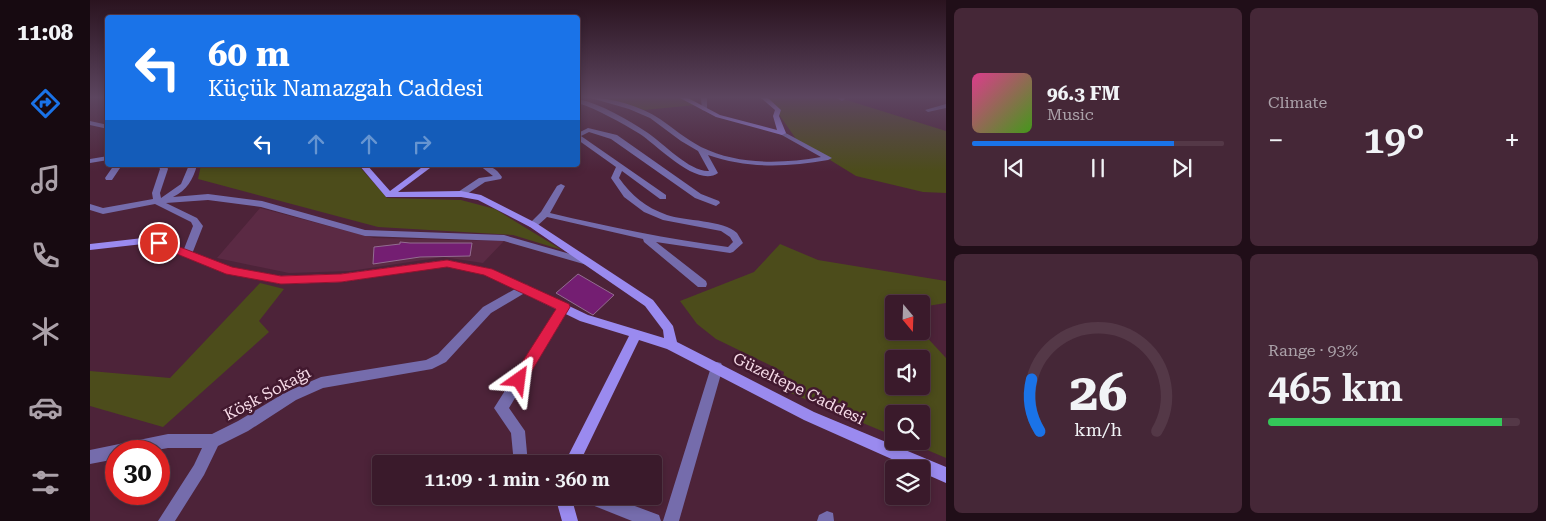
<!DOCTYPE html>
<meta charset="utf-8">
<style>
:root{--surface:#3a1a2b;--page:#452737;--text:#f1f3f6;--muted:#aba1a9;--line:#543847;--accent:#1a73e8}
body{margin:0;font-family:"Roboto Serif",serif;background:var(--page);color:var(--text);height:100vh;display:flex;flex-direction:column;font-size:19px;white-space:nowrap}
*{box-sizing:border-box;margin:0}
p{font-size:16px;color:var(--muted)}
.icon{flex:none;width:28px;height:28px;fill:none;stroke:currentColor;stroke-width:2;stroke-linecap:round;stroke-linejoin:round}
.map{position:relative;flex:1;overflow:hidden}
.panel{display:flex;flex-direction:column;gap:8px;padding:8px;background:#200e18;width:600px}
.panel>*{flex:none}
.top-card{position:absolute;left:15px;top:15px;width:475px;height:152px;border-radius:5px;box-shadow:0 2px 8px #0003,0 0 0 1px var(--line);background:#1a73e8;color:#fff;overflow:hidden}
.needle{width:32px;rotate:161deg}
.tools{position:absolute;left:795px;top:295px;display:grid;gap:10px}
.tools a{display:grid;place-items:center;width:45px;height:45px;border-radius:5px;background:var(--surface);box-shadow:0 2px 8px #0003,0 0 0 1px var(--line);font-size:25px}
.speed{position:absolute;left:15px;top:440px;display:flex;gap:10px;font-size:25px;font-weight:700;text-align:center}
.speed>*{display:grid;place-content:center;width:65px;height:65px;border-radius:50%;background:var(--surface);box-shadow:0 2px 8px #0003,0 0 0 1px var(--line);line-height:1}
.speed .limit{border:8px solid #d22;background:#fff;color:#111}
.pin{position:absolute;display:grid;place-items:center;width:42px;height:42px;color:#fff;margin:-21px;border:2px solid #fff;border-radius:50%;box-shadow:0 1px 5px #0007}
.me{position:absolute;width:55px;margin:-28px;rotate:31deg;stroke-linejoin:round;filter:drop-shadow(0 0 4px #0008)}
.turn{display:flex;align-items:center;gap:18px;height:105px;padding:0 20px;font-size:22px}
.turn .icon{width:65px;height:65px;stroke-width:2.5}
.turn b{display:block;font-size:35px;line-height:42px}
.lanes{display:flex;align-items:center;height:48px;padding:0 20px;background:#0003;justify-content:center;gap:25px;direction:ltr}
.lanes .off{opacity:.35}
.big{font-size:38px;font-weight:600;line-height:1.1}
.panel .widget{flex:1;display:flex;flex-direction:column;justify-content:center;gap:8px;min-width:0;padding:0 18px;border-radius:8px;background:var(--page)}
.panel .dial{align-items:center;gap:0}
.dial svg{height:130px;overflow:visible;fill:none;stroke:var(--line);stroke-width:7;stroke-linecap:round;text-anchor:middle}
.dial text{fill:var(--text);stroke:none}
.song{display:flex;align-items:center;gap:15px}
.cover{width:60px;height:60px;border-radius:8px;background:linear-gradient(135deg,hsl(330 70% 55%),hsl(100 70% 35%))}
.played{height:5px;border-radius:2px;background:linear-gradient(90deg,var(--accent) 80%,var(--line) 80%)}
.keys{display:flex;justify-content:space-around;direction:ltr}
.heat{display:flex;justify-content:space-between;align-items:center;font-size:28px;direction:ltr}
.charge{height:8px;border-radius:4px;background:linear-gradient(90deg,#34c759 93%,var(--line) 0)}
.panel .tiles{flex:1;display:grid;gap:8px;grid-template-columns:repeat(2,1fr)}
.trip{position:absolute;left:282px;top:455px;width:290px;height:50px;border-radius:5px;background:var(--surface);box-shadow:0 2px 8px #0003,0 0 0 1px var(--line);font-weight:600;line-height:50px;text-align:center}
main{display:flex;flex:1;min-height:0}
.tab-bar{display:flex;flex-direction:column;width:90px;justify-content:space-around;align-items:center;background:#170a11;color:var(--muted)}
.tab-bar .icon{width:35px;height:35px}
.tab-bar .current{color:var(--accent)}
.tab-bar b{font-size:22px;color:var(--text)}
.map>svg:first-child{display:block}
</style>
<main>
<nav class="tab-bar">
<b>11:08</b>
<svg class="icon current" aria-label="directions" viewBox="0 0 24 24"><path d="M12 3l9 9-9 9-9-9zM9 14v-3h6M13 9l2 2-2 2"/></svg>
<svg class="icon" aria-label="music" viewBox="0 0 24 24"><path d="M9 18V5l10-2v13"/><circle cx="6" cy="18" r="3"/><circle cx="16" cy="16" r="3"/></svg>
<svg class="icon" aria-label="phone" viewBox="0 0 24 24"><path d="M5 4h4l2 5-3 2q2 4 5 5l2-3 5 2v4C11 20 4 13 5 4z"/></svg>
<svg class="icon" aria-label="climate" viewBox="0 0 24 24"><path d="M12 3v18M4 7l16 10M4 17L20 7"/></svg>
<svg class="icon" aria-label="car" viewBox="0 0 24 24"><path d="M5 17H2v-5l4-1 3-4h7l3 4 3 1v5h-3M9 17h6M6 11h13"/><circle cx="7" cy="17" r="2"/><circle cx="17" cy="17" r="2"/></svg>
<svg class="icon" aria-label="filters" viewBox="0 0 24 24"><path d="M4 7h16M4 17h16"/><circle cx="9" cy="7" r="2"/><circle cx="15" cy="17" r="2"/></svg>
</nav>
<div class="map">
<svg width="856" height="521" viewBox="0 0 856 521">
<rect width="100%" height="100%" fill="#4d2339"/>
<path fill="#5b2a44" d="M170,208L284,238L414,241L393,263L353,257L260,271L199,273L127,258Z"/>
<path fill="#4c4c1b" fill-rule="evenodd" d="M511,98H604L605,105L554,110Z
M673,98H750L856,131V193L833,192L766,176L706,139L679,100Z
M111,165H268L297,198L371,200L405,209L472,250L423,235L288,227L108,179Z
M690,244L728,260L856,281V303L831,307V304H804V331H831L856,358V458L816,441H831V414H804V436L691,389L694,372L626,339L607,324L590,301L664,272ZM804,359H831V386H804Z
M170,283L194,289L169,321L179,332L73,427L0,406V371L80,378Z"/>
<path fill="#741e72" stroke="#936d90" d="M310,242L320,243H382L380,256L330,257L283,264L284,247L310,244Z
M488,274L524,295L503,315L466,293Z"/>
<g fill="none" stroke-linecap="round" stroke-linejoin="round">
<path fill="#756cac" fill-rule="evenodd" d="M501,98C524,98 550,106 570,119C583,128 596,139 611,147C648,165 691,164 731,157L690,134L688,133L692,131L742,158L738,160C697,167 658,169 618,155L628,173C607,188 567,145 550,134C530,122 509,110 488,103V99C511,104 537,119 558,133C574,144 600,172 619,171L608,151L591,141L560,118L539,109Z
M611,98H617V111L612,110Z
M747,98H754L755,99L752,101Z
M856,104V108L838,112L835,110Z
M0,121L18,125V129L0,125Z
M498,128L527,135L611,194L629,201L630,203L626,206L605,198L521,139L499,132L491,136L576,195V199H570L532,171L529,178C542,196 555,207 577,215C594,221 634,220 647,233C649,236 651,240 653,243L643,252L640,253L566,242L616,281L617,284L616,287H608L554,242L553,239L457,217L446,227H440L438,225L451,212L467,186L471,184L475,186L460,213C519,227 578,239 638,247L643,242L640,237L631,231L573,220L554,212L534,197L521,178L526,167L488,140V133Z
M18,156V160L0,163V159Z
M24,165H32L22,180H16L15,178Z
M68,165H76L78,169L70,193L71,198L91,184L99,165H107C103,180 97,190 83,197L118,194L172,201L275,230L414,235L501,260L502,262L497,265L414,241L275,236L171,207L118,200L76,203L107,218L113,226L102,254L97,257L92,254L103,226L101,222L65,204L13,214L0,210V204L13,208L63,199L62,193L70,169Z
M389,165C400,165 406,168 412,177L411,179L395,182L374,196H368V192L389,178L403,176Z
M434,284L438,285L439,288L438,291L401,313L356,362L342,369L233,388L206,400L158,431L128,446L114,475L85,521H68L104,465L112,448H78L61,451H26V459L0,464V450L78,434H122L148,421L196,392L231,377L336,360L348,354L393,307Z
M474,303L478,304L480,307L419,408L435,431L438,464H424L421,433L404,408L470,304Z
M627,362L631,363L633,367L589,521H573L621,367L623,363Z
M489,496H518L569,515L571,521H542L492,501Z
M737,511L743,513L744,521H727L729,515Z"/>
<path fill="#9a8aef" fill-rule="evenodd" d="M590,98H598L630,115L687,130L683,116L685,110L671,98H678L691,110L689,116L696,133L692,135L626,117Z
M269,165H277L300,191L335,165H344L308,192L371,191L391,195L446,223L563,300L583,326L587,342L724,412L856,467V483L831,472V469H824L714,420L577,349L549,340L489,464H474L539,336L490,321L394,274L357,266L251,282L191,284L136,273L67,246L53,244L0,250V244L53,238L69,240L142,268L191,276L251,274L357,260L401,269L498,315L574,338L573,330L555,306L440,227L388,200L371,197H296Z
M465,496H481L488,521H472Z"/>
</g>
<linearGradient id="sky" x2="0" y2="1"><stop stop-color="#2a131f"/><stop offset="0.57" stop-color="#5c455f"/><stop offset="1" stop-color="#5c455f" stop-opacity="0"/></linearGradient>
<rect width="856" height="171" fill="url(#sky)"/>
<path fill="#e11d48" stroke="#92132f" d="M69,239L142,267L191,276L251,274L357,260L402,269L479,304L480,307L434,384L429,386L424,384L422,380L424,375L466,309L394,275L357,267L251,282L191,284L136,274L65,245L63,243Z"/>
<g text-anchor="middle" stroke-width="5" stroke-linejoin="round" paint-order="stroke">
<g font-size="16" fill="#f7dbe8" stroke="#42192f">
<text transform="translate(709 388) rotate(26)" y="6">Güzeltepe Caddesi</text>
<text transform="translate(177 393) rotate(-28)" y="6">Köşk Sokağı</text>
</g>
</g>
</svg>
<div class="tools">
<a><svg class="needle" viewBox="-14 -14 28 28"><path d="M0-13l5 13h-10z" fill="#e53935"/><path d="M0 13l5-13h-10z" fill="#aba1a9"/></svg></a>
<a><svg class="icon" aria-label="sound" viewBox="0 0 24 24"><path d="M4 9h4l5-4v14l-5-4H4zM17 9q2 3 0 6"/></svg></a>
<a><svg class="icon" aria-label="search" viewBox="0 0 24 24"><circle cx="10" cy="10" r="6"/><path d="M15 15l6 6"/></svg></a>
<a><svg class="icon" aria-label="layers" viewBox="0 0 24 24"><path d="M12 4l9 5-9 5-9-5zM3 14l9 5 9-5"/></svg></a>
</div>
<div class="speed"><div class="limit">30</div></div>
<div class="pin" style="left:69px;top:243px;background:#d93025"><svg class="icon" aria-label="arrive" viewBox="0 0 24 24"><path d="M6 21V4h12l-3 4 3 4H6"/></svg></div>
<svg class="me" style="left:429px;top:380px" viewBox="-20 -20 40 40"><path d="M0-17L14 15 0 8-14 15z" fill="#e11d48" stroke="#fff" stroke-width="4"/></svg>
<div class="trip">11:09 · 1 min · 360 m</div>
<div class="top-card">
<div class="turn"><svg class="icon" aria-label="left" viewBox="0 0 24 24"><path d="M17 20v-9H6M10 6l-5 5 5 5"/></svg><div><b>60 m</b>Küçük Namazgah Caddesi</div></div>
<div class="lanes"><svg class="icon" aria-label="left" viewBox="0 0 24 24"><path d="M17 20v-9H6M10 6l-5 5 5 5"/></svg><svg class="icon off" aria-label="ahead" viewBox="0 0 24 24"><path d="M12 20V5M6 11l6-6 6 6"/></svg><svg class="icon off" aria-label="ahead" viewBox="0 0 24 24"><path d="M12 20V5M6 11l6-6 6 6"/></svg><svg class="icon off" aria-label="right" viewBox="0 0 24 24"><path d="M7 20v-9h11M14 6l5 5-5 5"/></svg></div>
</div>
</div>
<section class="panel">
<div class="tiles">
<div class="widget">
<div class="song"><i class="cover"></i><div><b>96.3 FM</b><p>Music</p></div></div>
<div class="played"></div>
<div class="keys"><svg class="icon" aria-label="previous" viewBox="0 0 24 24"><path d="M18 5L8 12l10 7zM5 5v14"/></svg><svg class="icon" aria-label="pause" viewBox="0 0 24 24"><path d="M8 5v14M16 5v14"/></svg><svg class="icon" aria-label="next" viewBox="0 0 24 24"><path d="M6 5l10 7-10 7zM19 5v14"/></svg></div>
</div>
<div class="widget"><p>Climate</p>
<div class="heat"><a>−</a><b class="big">19°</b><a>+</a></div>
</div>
<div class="widget dial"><svg viewBox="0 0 100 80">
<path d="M14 69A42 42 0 1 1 86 69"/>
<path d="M14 69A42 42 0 0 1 9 37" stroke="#1a73e8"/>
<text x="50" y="56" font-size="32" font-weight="700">26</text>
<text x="50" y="72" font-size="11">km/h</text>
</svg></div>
<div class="widget"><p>Range · 93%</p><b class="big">465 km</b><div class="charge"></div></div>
</div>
</section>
</main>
